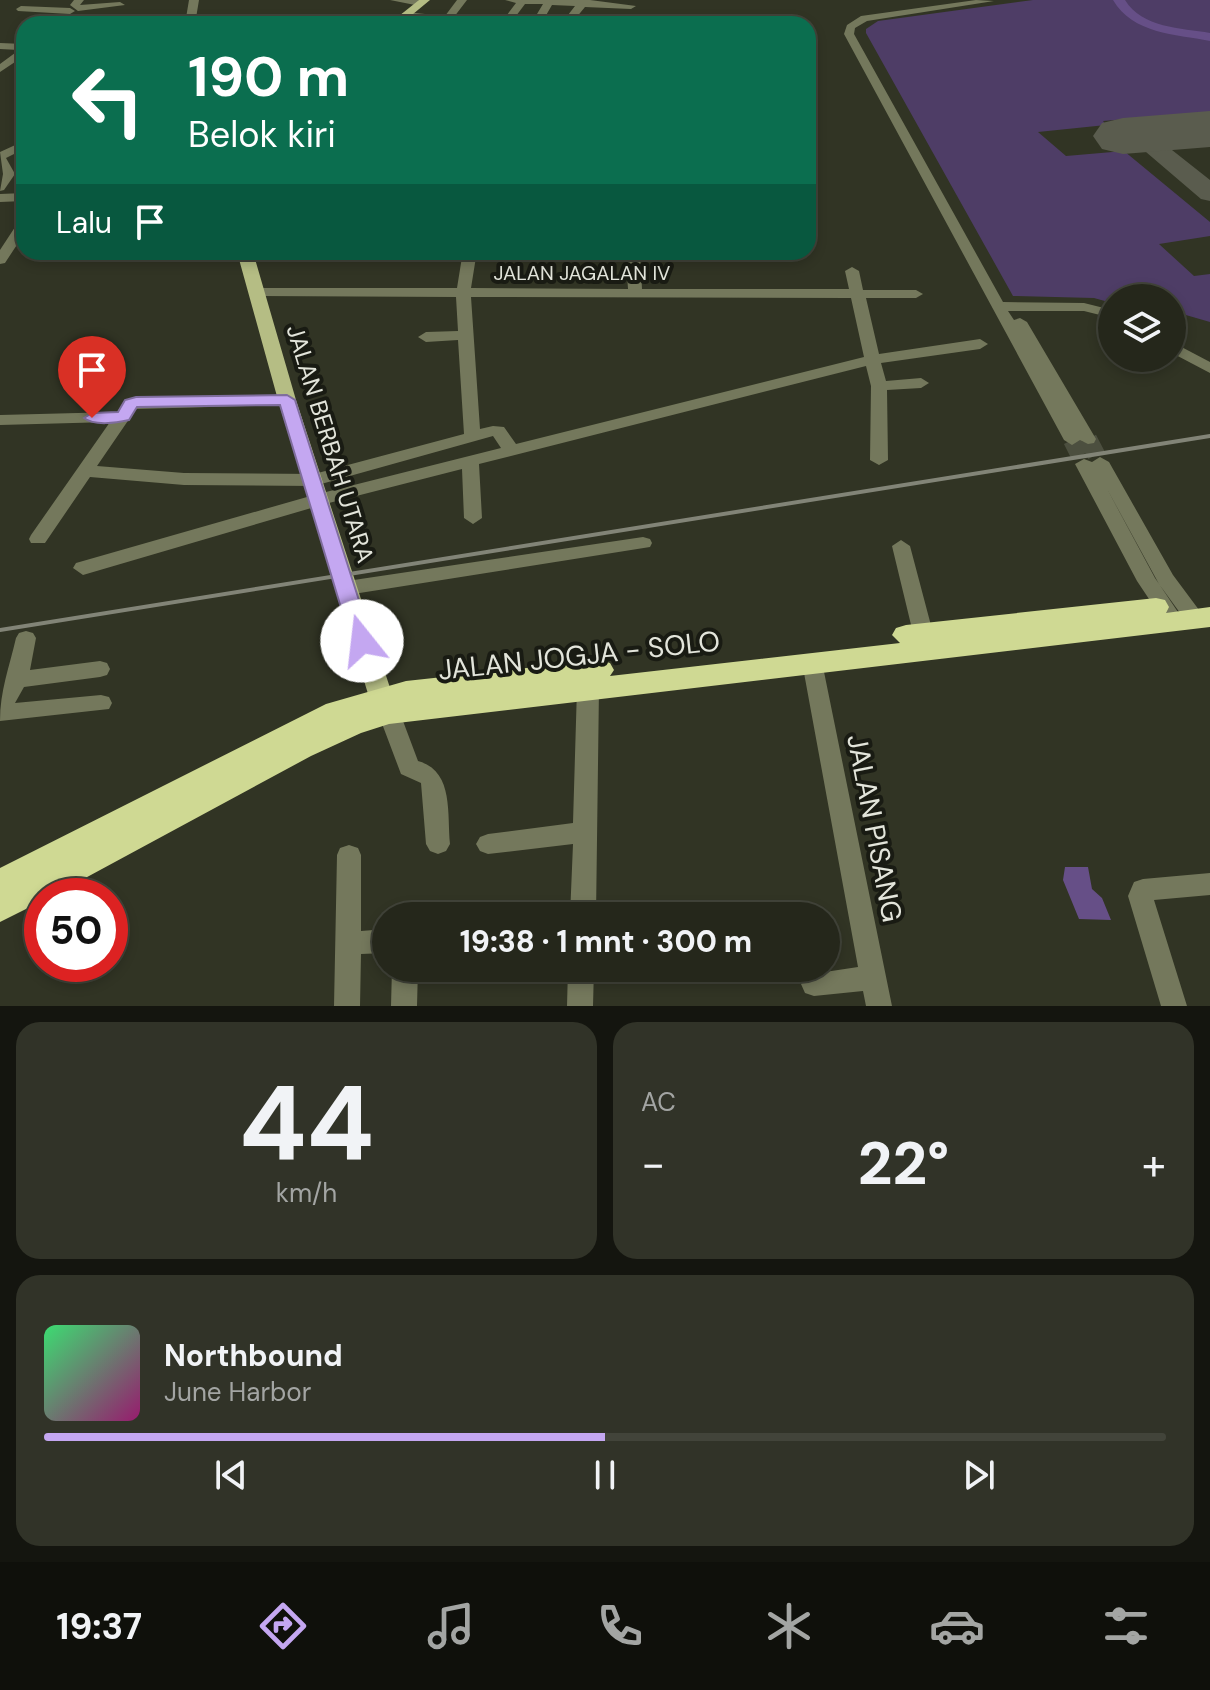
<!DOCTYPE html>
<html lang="id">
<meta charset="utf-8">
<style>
:root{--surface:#25271b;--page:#313328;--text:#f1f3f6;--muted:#a3a5a3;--line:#42443a;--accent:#c4a7f1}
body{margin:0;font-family:"DM Sans",sans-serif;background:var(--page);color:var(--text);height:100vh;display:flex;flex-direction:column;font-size:30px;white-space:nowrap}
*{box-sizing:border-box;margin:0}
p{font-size:26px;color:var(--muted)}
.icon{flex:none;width:44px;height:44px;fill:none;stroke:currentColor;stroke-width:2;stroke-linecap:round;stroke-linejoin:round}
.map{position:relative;height:1006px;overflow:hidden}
.drawer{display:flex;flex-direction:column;gap:16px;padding:16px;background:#14150f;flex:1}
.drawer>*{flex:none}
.hud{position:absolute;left:16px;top:16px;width:800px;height:244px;border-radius:24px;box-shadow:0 4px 12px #0003,0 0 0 2px var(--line);background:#0b6e4f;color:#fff;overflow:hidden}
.controls{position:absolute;left:1098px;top:284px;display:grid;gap:16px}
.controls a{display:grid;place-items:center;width:88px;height:88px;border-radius:50%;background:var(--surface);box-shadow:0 4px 12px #0003,0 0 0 2px var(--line);font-size:40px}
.speed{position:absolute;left:24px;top:878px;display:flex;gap:16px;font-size:40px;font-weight:700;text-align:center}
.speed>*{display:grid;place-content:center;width:104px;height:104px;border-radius:50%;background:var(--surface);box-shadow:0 4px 12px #0003,0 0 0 2px var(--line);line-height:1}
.speed .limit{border:12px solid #d22;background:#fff;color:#111}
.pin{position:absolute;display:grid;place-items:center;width:68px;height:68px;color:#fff;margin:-82px -34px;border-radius:50% 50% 50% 0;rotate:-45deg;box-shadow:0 0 8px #0007}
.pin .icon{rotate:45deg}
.me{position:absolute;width:88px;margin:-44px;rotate:344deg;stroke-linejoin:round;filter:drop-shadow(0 0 6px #0008)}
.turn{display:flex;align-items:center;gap:28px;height:168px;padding:0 40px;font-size:36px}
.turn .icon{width:104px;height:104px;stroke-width:2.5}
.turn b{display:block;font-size:56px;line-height:68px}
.then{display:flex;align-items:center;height:76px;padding:0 40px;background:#0003;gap:16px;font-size:30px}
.big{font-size:60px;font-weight:800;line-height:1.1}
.drawer .widget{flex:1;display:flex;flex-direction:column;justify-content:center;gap:12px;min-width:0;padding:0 28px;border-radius:24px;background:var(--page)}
.drawer .dial{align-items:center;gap:0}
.dial b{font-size:104px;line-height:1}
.song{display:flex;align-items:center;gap:24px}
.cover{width:96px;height:96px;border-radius:12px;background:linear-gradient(135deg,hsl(140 70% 55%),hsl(320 70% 35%))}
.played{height:8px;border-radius:4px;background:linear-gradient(90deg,var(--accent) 50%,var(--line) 50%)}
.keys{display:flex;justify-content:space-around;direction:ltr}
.heat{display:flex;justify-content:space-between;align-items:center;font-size:44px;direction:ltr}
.drawer .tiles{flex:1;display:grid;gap:16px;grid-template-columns:1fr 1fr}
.widget:last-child{grid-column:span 2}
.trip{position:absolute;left:372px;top:902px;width:468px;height:80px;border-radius:40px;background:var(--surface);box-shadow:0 4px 12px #0003,0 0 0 2px var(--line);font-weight:800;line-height:80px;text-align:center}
.tabs{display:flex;height:128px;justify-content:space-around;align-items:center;background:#0f100b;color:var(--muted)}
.tabs .icon{width:56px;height:56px}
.tabs .current{color:var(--accent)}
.tabs b{font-size:36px;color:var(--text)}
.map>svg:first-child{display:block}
</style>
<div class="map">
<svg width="1210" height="1006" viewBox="0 0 1210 1006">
<rect width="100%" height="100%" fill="#313424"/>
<path fill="#4e3d66" d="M1033,0H1210V112L1103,121L1106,125L1038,132L1066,156L1124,151L1210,222V236L1159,244L1194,276L1210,274V322L1172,311V298H1112V303L1094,298L1013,296L866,33V29L878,21Z"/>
<path fill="#664f87" d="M1065,867H1088L1092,889L1102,898L1111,920L1079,919L1063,880Z"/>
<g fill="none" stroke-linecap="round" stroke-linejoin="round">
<path fill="#664f87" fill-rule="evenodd" d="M1113,0H1125C1142,28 1181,28 1210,33V41C1175,34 1133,34 1113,0Z"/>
<path fill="#5a5c4e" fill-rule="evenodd" d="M1197,123L1209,130L1206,135L1183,140L1172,150L1210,180V201L1201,199L1146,152L1160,132Z"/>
<path fill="#5a5c4e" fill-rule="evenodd" d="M1210,111V147L1123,154L1102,149L1093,136L1102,123L1123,118Z"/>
<path stroke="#4c4f3f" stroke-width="18" stroke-dasharray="18 9" stroke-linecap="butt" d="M1088,439L1100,462
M1072,440L1084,464"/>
<path fill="#74785c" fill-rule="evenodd" d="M74,0H84L80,5L120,2L125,5L78,11L70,5Z
M189,0H199L195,24H185Z
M390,0H418L425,3L420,6Z
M457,0H467L454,17L494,24H439L441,22L400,15L405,12L445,16Z
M505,0H590L636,6L631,9L585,7L571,24H561L575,6L552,5L541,24H531L543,4H525L510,24H500L516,3Z
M976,0L994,1L867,21L855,28L854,34L1003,302L1084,303L1112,310V318L1084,311H1008L1014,320L1020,318L1027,322L1096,439L1094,443L1088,444L1080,440L1072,445L1064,440L844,34L847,25L861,16Z
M21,6L70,8L75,11L70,14L18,11L16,9Z
M116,17V21L113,22L40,24L45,21Z
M322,18H397L402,21L397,24L319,23L317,21Z
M0,43L24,44V56L0,72V64L19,50L0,49Z
M24,141V149L6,158L15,174L4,190L0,191L3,174L0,152Z
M24,193V201L0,202V194Z
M24,220V234L5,263L0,264V250L19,221Z
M338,252H640L642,289H849L845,271L852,267L859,271L863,290H916L923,294L916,298H866L879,354L980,339L988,344L980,349L881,363L886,381L921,378L929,383L921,388L887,390L888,460L879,465L870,460L871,386L866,366L479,464L482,518L473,524L464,518L462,469L325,504L83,575L73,568L76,563L314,495L501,448L493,436L314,486L184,485L90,477L45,543H31L29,539L31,535L110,422L0,425V415L117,412L125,401L131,399L287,395L295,400L287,405L136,409L97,466L184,473L314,474L464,434L458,340L426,342L418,337L426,332L458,331L456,297L258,296L251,292L258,288H457L462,257L345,256ZM476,257L626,259L628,289L471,288ZM471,297L851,298L864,357L516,444L504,427L493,426L480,429Z
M1172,342L1210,362V373L1172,353Z
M1100,457L1109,462L1173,575L1202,614L1205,619L1202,624H1188L1159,584L1106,487L1155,578L1182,618L1179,623H1165L1137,581L1075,464L1084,459L1092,462Z
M643,537L650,539L652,543L650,547L347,595L340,593L337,588L340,583L347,581Z
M901,540L910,546L933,633L930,638H916L913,633L892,546Z
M26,631L33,633L36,638L30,670L100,661L107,663L110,669L107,675L100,677L24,687L15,703L101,695L109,697L112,703L109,709L0,721C0,691 9,668 16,638L19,633Z
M812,654L819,657L822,662L892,1006H866L863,991L814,996L805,993L801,984L805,975L858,967L802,662L805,657Z
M588,680L596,682L599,688L596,916H570L573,844L488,854L480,851L476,844L480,837L488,834L573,823L577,688L580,682Z
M389,705L397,707L400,713L418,761C454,771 447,813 450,844L446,851L438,854L430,851L426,844L421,783L401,774L378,713L381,707Z
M349,845L358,848L361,855V931L386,929V953L361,954L360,1006H334L337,855L340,848Z
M1210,873V895L1154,900L1187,1006H1161L1128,896L1134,882L1143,879Z
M392,968H418L417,1006H391Z
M568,968H594L593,1006H567Z"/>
<path fill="#b5bd84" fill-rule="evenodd" d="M419,0H430L401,24H389Z
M237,252H253L296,400L393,697L389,703L381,706L373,703L369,697L278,400Z"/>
<path fill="#cfd993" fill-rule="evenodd" d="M1156,598L1165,600L1169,607L1166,613L1210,607V627L389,724L361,733L311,756L52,896H42V901L0,922V868L326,704L406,681L600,660L610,663L614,670L610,676L900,643L892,635L896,628L906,625Z"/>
<path stroke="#828477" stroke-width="4" d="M0,630L1210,436"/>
</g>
<path fill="#c4a7f1" stroke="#7f6d9d" stroke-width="2" d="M287,395L295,400L372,641L369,646H355L351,641L280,405L137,407L129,420C116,423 94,426 84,418L92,413L118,412L125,400L136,397Z"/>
<g text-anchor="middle" stroke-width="8" stroke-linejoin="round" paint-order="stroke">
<g font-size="20" fill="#e3e5db" stroke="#191b13">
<text x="582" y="280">JALAN JAGALAN IV</text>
</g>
<g font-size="24" fill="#e3e5db" stroke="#191b13">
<text transform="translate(330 444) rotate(73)" y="8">JALAN BERBAH UTARA</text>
</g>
<g font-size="28" fill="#e3e5db" stroke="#191b13">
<text transform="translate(579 655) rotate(-6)" y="10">JALAN JOGJA - SOLO</text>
<text transform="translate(875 828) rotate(79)" y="10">JALAN PISANG</text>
</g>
</g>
</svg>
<div class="controls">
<a><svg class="icon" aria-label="layers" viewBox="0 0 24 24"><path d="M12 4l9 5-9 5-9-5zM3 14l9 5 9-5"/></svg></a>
</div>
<div class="speed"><div class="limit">50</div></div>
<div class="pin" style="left:92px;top:418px;background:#d93025"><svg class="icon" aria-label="arrive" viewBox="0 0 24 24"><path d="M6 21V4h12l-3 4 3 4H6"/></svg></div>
<svg class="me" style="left:362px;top:641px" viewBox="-20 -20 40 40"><circle r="19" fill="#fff"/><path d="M0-13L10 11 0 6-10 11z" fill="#c4a7f1"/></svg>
<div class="trip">19:38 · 1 mnt · 300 m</div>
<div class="hud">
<div class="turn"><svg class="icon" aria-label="left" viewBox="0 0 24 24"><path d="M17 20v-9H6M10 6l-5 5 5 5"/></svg><div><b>190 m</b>Belok kiri</div></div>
<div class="then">Lalu<svg class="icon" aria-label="arrive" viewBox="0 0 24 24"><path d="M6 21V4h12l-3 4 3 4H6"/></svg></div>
</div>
</div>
<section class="drawer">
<div class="tiles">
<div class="widget dial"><b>44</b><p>km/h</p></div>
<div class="widget"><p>AC</p>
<div class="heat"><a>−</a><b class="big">22°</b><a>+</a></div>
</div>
<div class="widget">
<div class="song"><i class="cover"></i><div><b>Northbound</b><p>June Harbor</p></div></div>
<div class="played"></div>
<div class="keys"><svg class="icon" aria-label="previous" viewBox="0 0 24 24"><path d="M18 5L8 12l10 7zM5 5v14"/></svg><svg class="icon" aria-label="pause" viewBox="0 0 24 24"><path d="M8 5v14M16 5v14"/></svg><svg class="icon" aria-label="next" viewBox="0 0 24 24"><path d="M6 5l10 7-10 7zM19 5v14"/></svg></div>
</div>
</div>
</section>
<nav class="tabs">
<b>19:37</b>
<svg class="icon current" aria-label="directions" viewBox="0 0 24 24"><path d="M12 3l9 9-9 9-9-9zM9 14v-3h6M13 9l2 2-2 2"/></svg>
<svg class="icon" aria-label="music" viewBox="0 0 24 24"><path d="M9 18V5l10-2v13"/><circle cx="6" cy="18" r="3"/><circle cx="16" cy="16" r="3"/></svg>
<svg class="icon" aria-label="phone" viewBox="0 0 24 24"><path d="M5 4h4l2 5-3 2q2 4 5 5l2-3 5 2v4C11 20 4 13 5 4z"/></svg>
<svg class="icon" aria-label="climate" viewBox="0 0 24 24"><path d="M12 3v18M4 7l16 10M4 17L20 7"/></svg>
<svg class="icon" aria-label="car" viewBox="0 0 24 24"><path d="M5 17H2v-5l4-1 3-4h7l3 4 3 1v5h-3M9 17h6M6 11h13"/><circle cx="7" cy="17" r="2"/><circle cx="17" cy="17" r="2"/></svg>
<svg class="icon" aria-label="filters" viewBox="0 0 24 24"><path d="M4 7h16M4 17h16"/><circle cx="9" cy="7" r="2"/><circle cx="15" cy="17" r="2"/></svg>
</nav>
